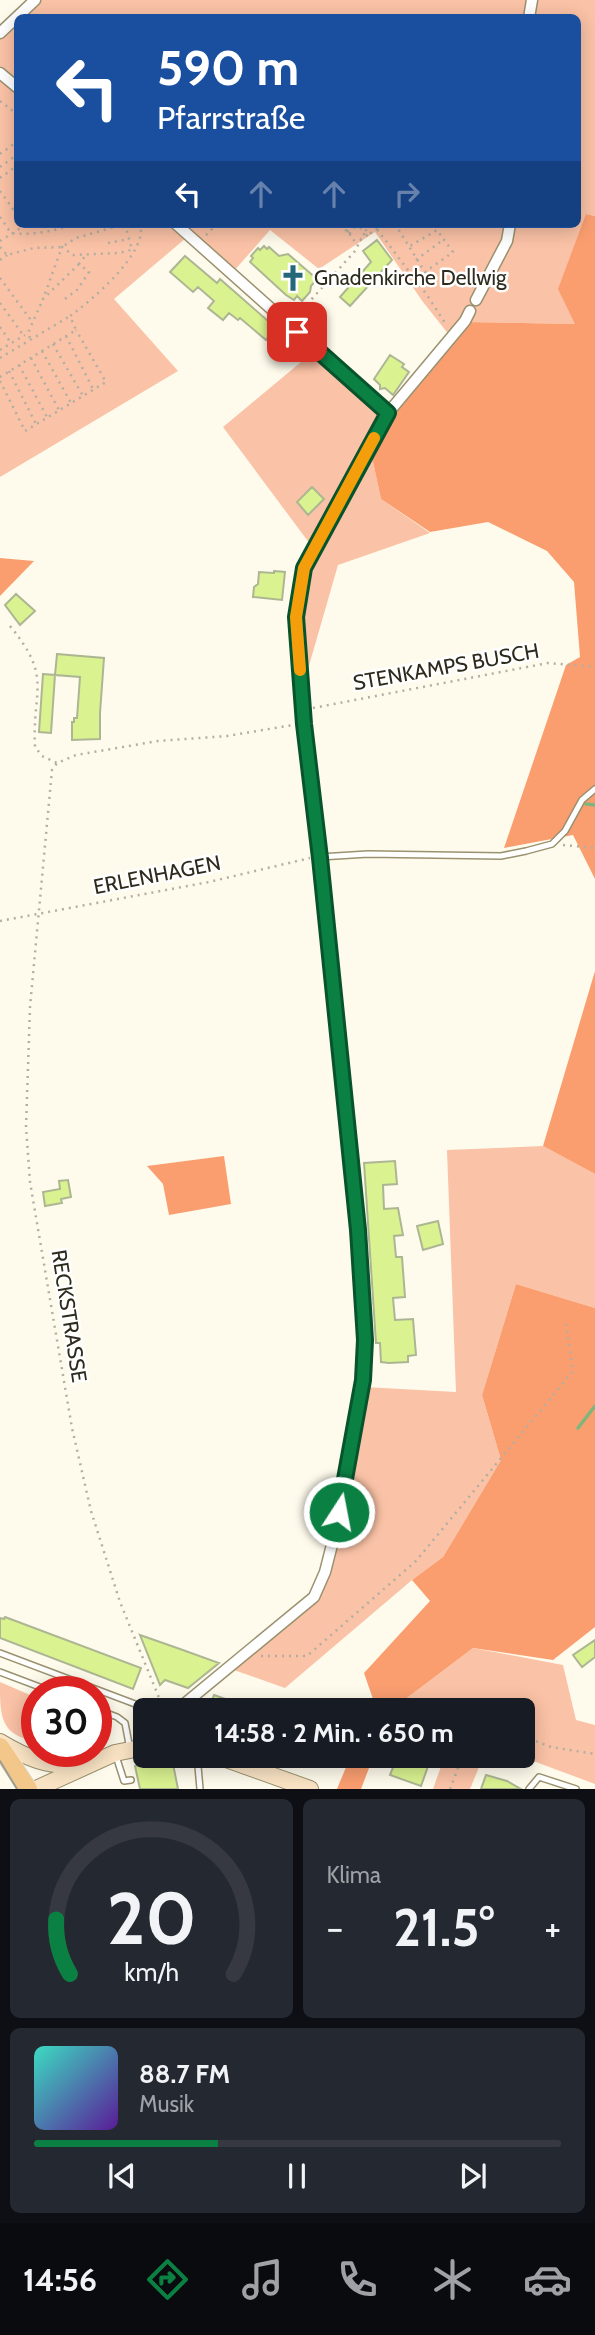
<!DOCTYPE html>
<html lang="de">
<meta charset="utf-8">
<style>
:root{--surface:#171b24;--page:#242831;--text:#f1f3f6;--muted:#9ea1a6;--line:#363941;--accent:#0b8043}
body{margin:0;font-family:Cabin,sans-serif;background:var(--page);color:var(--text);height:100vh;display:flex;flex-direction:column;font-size:26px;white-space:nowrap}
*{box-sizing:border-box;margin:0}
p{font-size:23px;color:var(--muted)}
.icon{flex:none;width:38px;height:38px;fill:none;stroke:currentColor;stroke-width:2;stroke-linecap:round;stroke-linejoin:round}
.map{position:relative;height:1789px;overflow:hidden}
.panel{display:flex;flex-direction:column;gap:10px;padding:10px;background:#0d0f14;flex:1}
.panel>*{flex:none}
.guide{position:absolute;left:14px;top:14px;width:567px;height:214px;border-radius:10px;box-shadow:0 4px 18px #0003;background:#1a4fa0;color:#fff;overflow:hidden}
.speed{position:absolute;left:21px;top:1676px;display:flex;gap:14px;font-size:35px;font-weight:700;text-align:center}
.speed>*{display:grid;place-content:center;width:91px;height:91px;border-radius:50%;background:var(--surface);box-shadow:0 4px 18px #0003;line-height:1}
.speed .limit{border:10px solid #d22;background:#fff;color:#111}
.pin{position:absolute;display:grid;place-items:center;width:60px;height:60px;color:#fff;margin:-30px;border-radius:14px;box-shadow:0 4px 10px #0006}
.me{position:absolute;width:77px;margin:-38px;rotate:11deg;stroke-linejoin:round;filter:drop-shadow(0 0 5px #0008)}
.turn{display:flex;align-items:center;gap:24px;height:147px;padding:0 28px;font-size:32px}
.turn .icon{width:91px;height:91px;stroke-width:2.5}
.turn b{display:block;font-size:49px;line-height:60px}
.lanes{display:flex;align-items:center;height:66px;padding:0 28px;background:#0003;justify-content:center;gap:35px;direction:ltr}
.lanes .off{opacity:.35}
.big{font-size:52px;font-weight:700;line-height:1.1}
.panel .tile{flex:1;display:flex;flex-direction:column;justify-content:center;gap:10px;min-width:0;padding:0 24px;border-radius:10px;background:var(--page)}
.panel .dial{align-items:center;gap:0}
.dial svg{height:182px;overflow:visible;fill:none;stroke:var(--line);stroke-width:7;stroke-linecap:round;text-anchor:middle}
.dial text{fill:var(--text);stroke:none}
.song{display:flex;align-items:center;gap:21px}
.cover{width:84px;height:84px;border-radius:10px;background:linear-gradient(135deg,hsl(170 70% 55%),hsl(270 70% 35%))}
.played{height:7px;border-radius:4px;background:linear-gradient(90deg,var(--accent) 35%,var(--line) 35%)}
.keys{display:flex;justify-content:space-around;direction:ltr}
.heat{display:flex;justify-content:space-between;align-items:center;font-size:38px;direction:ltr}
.panel .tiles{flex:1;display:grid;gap:10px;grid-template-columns:1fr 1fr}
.tile:last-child{grid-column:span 2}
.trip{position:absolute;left:133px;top:1698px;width:402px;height:70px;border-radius:10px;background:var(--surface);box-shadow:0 4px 18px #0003;font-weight:700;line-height:70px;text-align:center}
.tab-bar{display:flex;height:112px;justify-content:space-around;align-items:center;background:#090b0e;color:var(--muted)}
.tab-bar .icon{width:49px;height:49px}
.tab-bar .active{color:var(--accent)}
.tab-bar b{font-size:32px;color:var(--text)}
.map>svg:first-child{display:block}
</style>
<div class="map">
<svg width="595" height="1789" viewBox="0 0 595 1789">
<rect width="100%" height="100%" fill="#fefbec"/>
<path fill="#fac2a6" d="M37,0H531L527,18H18L17,81L0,66V32Z
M535,0H595V216L586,214L576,324L466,322L509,242L511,224H578V18L532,17Z
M0,72L17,87L18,224H170L186,238L114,299L178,371L0,477Z
M178,224H509C504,257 471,310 450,336L423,302L375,232L319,269L270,230L233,272Z
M313,352L385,414L313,548L223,427Z
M372,457L381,499L430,533L338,565L308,669L303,616L312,569Z
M543,1146L595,1174V1308L516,1284L482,1395L501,1460L443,1557L412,1580L285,1688L231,1669L314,1597L327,1564L364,1387L456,1392L447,1150Z
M473,1648L563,1665L576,1720L595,1725V1784L517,1755H523V1710H391Z
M0,1682L37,1698V1742C0,1735 0,1717 0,1682Z
M445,1755H484L470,1789H433Z"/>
<path fill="#fa9e70" d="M586,214L595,216V879L573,835L504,848L566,665L580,657L574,582L547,551L488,522L430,532L381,499L372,457L389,415L466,322L575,324L558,289Z
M0,558L34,561L0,596Z
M595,971V1174L543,1146Z
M224,1156L231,1204L169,1215L163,1184L147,1166Z
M516,1284L595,1308V1627L553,1660L473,1648L391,1710H371L374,1702L364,1673L430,1601L412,1580L443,1557L501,1460L482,1395Z
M351,1755H374L361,1789H337Z"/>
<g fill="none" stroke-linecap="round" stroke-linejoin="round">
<path stroke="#81b57c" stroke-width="3.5" d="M586,804L595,805
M578,1428L595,1406"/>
</g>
<path fill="#daf290" stroke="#adb693" stroke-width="2" d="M377,240L392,260L350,306L340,297L371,262L363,251Z
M264,246L267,249L269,247L279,256L288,254L317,279L311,286L310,292L302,301L297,296L294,300L286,295L250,262L253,258L251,256L258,248L260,250Z
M185,256L217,283L220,279L276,328L266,340L240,318L238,320L229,313L223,320L208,308L214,301L198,287L193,292L170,272Z
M390,355L404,364L402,367L409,372L393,395L385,388L380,389V385L374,379Z
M312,487L324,499L308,515L297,502Z
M274,571L285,572L282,600L253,597L254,587L258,584L259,572L274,573Z
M16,594L35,611L20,625L5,605Z
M57,654L104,658L100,713V739L72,740V722H74V718H77L80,677L55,675Z
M43,674L55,675L51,733L39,732Z
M395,1161L397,1184L383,1185L384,1209L398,1208L403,1235L394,1236L396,1257H402L405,1297L393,1298L395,1320L413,1319L416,1355L408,1356V1362L389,1363L381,1362L380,1343H376L364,1163Z
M68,1180L71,1197L61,1199L62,1203L45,1206L43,1192L60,1189L59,1181Z
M438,1221L443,1244L423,1250L417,1226Z
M5,1617L141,1668L133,1689L0,1638V1618L4,1619Z
M140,1635L180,1649L219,1663L188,1688L165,1680L160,1685Z
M595,1640V1657L582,1667L573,1655Z
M214,1695L251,1708V1710H209Z
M398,1755H432L421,1786L390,1775Z
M172,1759L178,1789H140L135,1766Z
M486,1775L507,1781L521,1789H481Z"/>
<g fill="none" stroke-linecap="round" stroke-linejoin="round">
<defs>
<path id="lane" d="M320,857L368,854L501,856L526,851L552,844L565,831L582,800L595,789
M0,1653L151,1710
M0,1672L53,1692
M96,1709L117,1717L125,1723L130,1749
M197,1755L200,1789
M116,1756L124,1781L131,1780
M529,1789L539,1777L576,1789"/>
<path id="street" d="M529,18L532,0
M0,33L35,0
M0,73L18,88
M176,224L388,413
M476,300L507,241L510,224
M177,1710L314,1597L325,1572L335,1533L363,1380L365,1340L358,1230L320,857L304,724L296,617L304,568L388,413L465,321L470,311"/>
<path id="secondary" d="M0,1742C25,1757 49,1768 79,1764
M215,1755L310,1789
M36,1789L115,1753L145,1747"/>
<path id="primary" d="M0,1747L28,1789"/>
</defs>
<use href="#lane" stroke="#9a916f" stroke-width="8"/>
<use href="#street" stroke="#9a916f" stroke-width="13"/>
<use href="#secondary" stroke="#9a916f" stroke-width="18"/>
<use href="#primary" stroke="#dedddb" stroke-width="20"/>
<path stroke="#b2afa1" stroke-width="2.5" stroke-dasharray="2 5" stroke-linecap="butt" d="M0,101L18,115
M0,154L18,141
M0,167L18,154
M0,178L18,165
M0,191L18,216
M0,217L11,233C35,236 55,230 77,224
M125,224L132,250
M207,224L212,230
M341,224L349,234
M361,224L369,234L384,224
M373,224L427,295L447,326
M395,224L425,272L453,252L437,230L410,246
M350 234a7 7 0 1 1 14 0a7 7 0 1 1-14 0Z
M347,232L357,224
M206,235L217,224
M0,241L24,226
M108,243L129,239
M0,247L7,255L34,248L62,247L76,238L125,224
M0,260L7,255
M416,260L444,239
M79,264L43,299L62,247L73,255L119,253L135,249
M0,278L33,323
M65,299L77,290L89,272L79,264L85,256
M0,303L24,336
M305,324L319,309L310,301L355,251L361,239L369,234
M0,327L11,343
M66,336L93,389
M30,338L28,333L43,299
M53,344L83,396
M0,350L25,335
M42,351L71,403
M0,358L70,316
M31,358L59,410
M19,365L47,417
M9,371L36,424
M0,377L76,330L70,316C91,301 149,252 140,224
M0,381L25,431L106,382L76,330
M10,626C53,678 32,689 35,747L42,756L57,763
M313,708L548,663L595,667
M563,845L595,848
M0,921L209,882L310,858
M261,1656H307L416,1561L573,1371L566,1324
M465,1704H472L481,1710
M164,1710L120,1602L91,1511L72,1428L30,1182L26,1127L30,1007L52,770L57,763L76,755L158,741L227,736L293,725
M523,1736L551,1747L595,1754
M450,1789L463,1755"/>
<use href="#lane" stroke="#fff" stroke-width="5"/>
<use href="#street" stroke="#fff" stroke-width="10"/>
<use href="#secondary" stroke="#f9e3c4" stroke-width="16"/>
<use href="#primary" stroke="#f3c789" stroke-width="18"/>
<path stroke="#9f9c8e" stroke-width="2" d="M0,1761L17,1789"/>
</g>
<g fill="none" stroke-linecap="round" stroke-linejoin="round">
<defs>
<path id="route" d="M297,332L388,413L304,568L296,617L304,724L320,858L358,1230L365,1340L363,1380L339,1512"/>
</defs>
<use href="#route" stroke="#07532c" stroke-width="18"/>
<use href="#route" stroke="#0b8043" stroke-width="12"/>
<path stroke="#f59e0b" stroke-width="12" d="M300,670L296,617L304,568L374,438"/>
</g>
<defs>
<symbol id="church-bare" viewBox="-9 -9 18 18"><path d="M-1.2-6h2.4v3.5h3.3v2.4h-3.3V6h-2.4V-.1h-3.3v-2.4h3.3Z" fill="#246879" stroke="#fff" stroke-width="2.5" paint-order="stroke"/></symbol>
</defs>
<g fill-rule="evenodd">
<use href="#church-bare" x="274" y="259" width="38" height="38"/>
</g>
<g text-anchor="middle" stroke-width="5" stroke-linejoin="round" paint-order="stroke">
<g font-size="21" fill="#2e2b1d" stroke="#fff" text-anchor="start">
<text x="314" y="285">Gnadenkirche Dellwig</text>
</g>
<g font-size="21" fill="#2e2b1d" stroke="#fff">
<text transform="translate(446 667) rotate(-10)" y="7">STENKAMPS BUSCH</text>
<text transform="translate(157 875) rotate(-11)" y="7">ERLENHAGEN</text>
<text transform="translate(69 1316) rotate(81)" y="7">RECKSTRASSE</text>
</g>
</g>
</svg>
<div class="speed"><div class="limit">30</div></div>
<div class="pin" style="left:297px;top:332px;background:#d93025"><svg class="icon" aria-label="arrive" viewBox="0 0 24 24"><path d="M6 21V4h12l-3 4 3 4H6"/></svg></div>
<svg class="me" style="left:339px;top:1512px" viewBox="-20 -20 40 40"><circle r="17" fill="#0b8043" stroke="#fff" stroke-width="3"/><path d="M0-11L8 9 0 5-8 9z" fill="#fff"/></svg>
<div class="trip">14:58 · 2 Min. · 650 m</div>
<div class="guide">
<div class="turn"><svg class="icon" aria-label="left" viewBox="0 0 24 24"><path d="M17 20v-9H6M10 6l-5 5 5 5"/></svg><div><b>590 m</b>Pfarrstraße</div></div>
<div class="lanes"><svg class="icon" aria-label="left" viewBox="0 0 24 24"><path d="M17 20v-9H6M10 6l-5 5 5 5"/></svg><svg class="icon off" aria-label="ahead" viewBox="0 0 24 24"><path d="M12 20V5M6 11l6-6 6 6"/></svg><svg class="icon off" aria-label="ahead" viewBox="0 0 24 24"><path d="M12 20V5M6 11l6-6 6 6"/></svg><svg class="icon off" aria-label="right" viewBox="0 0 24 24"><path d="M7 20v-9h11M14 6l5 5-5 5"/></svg></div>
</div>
</div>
<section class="panel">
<div class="tiles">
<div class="tile dial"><svg viewBox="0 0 100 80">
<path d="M14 69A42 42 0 1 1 86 69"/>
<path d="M14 69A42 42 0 0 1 8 45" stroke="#0b8043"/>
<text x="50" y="56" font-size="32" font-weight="700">20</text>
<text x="50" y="72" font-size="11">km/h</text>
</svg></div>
<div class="tile"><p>Klima</p>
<div class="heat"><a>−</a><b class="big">21.5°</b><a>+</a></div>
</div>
<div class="tile">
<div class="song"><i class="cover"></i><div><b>88.7 FM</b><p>Musik</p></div></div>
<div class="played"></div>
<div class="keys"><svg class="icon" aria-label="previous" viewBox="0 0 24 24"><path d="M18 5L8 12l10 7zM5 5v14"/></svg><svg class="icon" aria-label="pause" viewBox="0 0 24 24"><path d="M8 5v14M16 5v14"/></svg><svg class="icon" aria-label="next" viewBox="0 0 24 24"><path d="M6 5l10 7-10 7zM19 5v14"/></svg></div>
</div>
</div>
</section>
<nav class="tab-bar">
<b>14:56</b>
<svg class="icon active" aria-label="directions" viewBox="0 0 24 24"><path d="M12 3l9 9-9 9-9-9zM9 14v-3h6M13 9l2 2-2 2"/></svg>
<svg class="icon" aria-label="music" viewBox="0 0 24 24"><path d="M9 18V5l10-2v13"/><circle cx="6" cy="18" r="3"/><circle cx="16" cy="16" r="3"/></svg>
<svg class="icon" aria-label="phone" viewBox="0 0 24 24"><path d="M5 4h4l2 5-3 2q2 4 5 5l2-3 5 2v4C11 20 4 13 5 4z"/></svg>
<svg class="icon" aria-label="climate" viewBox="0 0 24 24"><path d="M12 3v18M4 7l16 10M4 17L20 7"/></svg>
<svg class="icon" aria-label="car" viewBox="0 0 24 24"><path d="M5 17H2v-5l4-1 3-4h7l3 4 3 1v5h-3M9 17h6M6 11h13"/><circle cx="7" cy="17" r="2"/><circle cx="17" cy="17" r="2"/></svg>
</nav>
